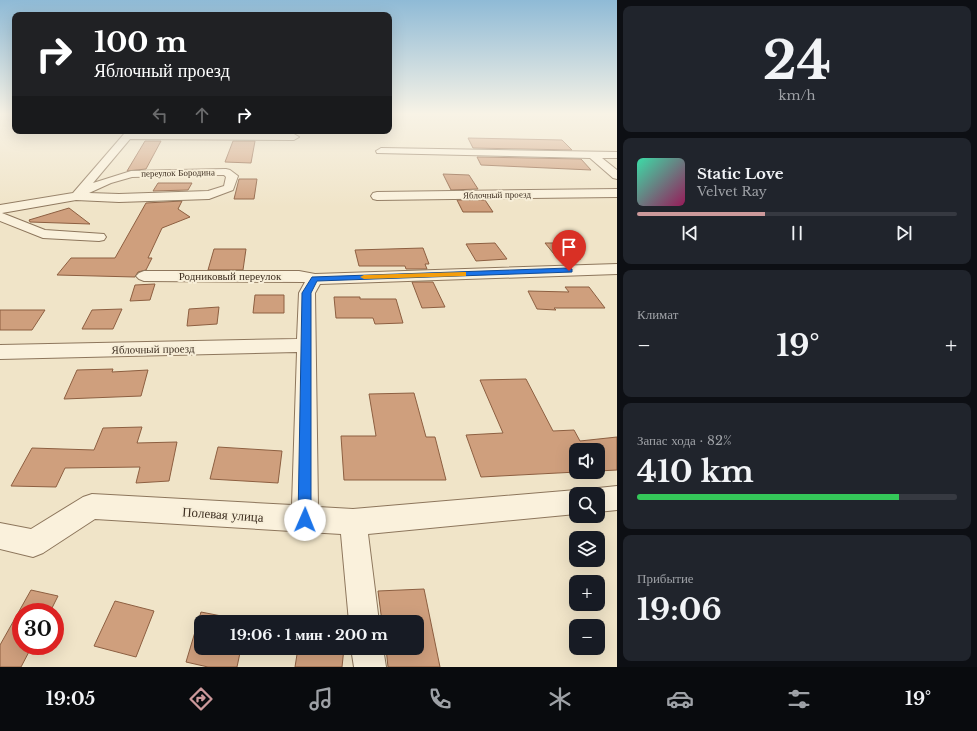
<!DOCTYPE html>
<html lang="ru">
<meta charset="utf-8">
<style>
:root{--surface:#171b24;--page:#20242c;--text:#f1f3f6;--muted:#9ea1a6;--line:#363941;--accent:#cc999b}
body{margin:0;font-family:"Libre Baskerville",serif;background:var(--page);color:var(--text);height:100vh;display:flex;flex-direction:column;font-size:15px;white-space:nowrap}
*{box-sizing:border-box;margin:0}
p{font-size:13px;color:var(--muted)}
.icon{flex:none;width:22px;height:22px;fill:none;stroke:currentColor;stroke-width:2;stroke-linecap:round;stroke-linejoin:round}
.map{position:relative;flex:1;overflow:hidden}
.drawer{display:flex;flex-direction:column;gap:6px;padding:6px;background:#0d0f14;width:360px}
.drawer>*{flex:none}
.banner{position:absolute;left:12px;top:12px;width:380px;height:122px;border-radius:8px;box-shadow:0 4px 16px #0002;background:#202124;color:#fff;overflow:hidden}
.controls{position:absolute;left:569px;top:443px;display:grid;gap:8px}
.controls a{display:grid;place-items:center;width:36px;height:36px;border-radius:8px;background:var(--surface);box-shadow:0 4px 16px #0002;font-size:20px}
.speed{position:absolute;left:12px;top:603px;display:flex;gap:8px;font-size:20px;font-weight:700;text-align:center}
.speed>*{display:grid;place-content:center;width:52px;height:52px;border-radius:50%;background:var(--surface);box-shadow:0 4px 16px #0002;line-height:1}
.speed .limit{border:6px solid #d22;background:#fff;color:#111}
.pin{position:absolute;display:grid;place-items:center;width:34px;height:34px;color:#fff;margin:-41px -17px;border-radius:50% 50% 50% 0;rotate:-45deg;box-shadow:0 0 4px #0007}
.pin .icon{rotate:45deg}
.me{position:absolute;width:44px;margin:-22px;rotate:1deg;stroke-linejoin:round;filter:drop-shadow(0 0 3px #0008)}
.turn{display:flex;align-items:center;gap:14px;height:84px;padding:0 16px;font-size:18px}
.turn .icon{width:52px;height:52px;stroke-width:2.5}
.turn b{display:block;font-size:28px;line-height:34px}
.lanes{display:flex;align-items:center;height:38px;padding:0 16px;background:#0003;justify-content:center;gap:20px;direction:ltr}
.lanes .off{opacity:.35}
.big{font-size:30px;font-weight:700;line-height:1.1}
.drawer .tile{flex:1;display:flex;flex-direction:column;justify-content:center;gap:6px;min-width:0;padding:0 14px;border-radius:8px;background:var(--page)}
.drawer .dial{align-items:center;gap:0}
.dial b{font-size:52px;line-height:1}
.song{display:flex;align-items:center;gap:12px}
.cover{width:48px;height:48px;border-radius:6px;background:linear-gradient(135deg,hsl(160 70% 55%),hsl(330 70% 35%))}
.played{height:4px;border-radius:2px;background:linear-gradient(90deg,var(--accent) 40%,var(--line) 40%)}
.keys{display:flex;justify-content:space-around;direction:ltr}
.heat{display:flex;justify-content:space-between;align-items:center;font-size:22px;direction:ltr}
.charge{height:6px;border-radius:3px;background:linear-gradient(90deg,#34c759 82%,var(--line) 0)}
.trip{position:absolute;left:194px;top:615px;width:230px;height:40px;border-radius:8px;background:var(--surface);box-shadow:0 4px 16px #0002;font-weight:700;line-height:40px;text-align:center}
.dock{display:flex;height:64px;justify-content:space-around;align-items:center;background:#090b0e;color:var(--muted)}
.dock .icon{width:28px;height:28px}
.dock .current{color:var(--accent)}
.dock b{font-size:18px;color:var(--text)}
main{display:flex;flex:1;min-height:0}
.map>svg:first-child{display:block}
</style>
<main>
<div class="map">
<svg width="617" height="667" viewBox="0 0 617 667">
<rect width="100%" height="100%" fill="#f0e4c8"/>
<path fill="#cf9f7d" stroke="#8d5f41" d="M468,138L562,140L572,150L473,148Z
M145,141H161L146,169L127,171Z
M233,141H255L251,163L225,162Z
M477,157L581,159L591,170L481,165Z
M443,174L469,175L478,189L451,190Z
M239,179H257L254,199H234Z
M158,183H192L188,190L153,191Z
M457,200H485L493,212H463Z
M182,201L178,209L190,217L162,228L148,258H152L146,270L138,272L135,277L57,275L71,258H115L146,203Z
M69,208L90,224L30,222L29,220Z
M495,243L507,259L476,261L466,244Z
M545,243H566L581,259H558Z
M423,248L429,264H425L427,269H406L405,266H359L355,250Z
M214,249H246L243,270H208Z
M412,282H433L445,307L422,308Z
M155,284L150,300L130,301L135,285Z
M565,287H589L605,308H554L556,310L537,309L528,291L569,292Z
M255,295H284V313H253Z
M334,297H360V299H396L403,323L375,324L373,318H336Z
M219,307L217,324L187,326L189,309Z
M122,309L113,329H82L92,310Z
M0,310H45L32,330H0Z
M113,369L112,372L148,370L141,396L64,399L77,370Z
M526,379L553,431L574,430L580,441L617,437V470L598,471V450H576L577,472L481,477L466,435L503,433L480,380Z
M414,393L426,437H435L446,480H344L341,436H376L369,394Z
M142,427L137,443L177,442L169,481L136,483L140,467L65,468L56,487L11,486L32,448L94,450L103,428Z
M218,447L282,451L278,483L210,479Z
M424,589L440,667H388L386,648H417V622H382L378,591Z
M31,590L58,596L50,612H21V646H32L21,667H0V645Z
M115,601L154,611L136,657L94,646Z
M201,612L247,621V622H201V648H241L237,667H208L186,662Z
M298,648H344L342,667H295Z"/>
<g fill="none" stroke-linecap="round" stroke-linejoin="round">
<defs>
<path id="minor" d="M127,133L294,134L299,137L294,140L130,139L93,183L131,171L226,169L230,170L238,176L233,190L209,199L119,202L76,200L2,213L45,230L104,234L106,237L104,240L99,241L43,238L0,221V205L73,193L124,134ZM215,175H224L226,177L224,186L208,191L119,194L89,193L111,183L132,177Z
M381,148L617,152V158H602L617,170V179L613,178L590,158L377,153L376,151Z
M617,189V197L377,200L373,199L371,196L373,193L377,192Z
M617,264V274L320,284L315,293L318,507L353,509L576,490L585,494H576V514L368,534L379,622H349L341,534L95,519L43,553L33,557L0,549V523L31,529L83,497L92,494L292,505L297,352L0,359V345L297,339L299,293L305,282L144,281L139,279L136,276L139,273L144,271H299L315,274Z
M617,486V510L598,512V494H588L589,491L598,488Z
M351,648H383L386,667H354Z"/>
</defs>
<use href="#minor" stroke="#8d765c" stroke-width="2"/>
<use href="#minor" fill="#faf1dc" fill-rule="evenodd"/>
</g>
<linearGradient id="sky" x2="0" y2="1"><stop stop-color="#8fbad6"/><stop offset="0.55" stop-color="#f8f3e6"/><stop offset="1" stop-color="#f8f3e6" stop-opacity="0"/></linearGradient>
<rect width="617" height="207" fill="url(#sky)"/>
<path fill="#1a73e8" stroke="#114b97" d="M569,268L572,269V272L317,281L311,293V520L309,524L305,526L300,524L298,520L302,293L312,277Z"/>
<path fill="#f59e0b" d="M464,272H466V276L364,279L360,277L364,275Z"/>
<g text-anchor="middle" stroke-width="4" stroke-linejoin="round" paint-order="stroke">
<g font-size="9" fill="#3d2e20" stroke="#f7eed8">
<text transform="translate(178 173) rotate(-1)" y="3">переулок Бородина</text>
<text transform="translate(497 195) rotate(-1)" y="3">Яблочный проезд</text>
</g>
<g font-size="11" fill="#3d2e20" stroke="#f7eed8">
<text x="230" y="280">Родниковый переулок</text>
<text transform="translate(153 349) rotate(-1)" y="4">Яблочный проезд</text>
</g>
<g font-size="13" fill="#3d2e20" stroke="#f7eed8">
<text transform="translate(223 514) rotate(4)" y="5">Полевая улица</text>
</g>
</g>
</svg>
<div class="controls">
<a><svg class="icon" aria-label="sound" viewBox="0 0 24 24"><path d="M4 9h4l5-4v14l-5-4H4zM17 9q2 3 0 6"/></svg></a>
<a><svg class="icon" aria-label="search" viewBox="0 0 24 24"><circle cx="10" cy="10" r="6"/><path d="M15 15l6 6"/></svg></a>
<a><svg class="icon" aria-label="layers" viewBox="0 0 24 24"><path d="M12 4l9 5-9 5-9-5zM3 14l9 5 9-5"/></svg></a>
<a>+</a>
<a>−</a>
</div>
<div class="speed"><div class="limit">30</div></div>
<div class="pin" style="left:569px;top:271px;background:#d93025"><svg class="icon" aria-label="arrive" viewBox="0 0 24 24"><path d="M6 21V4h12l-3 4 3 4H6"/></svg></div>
<svg class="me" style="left:305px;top:520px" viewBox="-20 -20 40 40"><circle r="19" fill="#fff"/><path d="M0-13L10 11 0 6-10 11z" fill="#1a73e8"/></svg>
<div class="trip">19:06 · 1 мин · 200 m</div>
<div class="banner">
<div class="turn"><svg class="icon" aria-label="right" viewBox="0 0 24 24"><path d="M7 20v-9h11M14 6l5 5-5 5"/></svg><div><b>100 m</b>Яблочный проезд</div></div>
<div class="lanes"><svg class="icon off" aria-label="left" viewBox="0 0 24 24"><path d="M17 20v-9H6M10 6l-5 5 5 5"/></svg><svg class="icon off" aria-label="ahead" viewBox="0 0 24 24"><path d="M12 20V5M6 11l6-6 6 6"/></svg><svg class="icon" aria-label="right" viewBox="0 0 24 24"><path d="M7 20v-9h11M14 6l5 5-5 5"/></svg></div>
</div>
</div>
<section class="drawer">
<div class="tile dial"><b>24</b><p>km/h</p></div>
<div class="tile">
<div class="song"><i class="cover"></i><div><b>Static Love</b><p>Velvet Ray</p></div></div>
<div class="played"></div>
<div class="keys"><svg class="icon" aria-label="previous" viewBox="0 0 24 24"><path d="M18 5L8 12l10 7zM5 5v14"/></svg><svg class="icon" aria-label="pause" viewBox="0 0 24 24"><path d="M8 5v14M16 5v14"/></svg><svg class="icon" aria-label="next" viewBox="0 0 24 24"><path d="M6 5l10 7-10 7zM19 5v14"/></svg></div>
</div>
<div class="tile"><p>Климат</p>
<div class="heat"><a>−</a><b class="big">19°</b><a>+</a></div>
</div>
<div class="tile"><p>Запас хода · 82%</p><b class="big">410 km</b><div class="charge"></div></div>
<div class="tile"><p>Прибытие</p><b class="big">19:06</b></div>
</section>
</main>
<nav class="dock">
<b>19:05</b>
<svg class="icon current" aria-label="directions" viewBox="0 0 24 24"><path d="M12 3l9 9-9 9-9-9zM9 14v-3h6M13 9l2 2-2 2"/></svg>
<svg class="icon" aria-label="music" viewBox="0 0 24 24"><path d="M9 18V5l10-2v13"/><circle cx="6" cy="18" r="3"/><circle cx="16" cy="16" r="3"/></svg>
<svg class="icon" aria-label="phone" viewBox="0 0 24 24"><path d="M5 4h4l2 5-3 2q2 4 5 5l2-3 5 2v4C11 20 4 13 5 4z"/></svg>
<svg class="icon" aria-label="climate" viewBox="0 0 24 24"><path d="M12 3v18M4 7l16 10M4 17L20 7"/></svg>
<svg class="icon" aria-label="car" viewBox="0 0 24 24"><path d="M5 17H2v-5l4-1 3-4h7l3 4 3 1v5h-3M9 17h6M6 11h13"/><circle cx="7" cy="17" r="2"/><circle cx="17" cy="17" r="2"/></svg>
<svg class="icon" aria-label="filters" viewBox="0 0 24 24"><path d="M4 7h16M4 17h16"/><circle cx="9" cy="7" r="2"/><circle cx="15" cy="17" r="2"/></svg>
<b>19°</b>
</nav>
